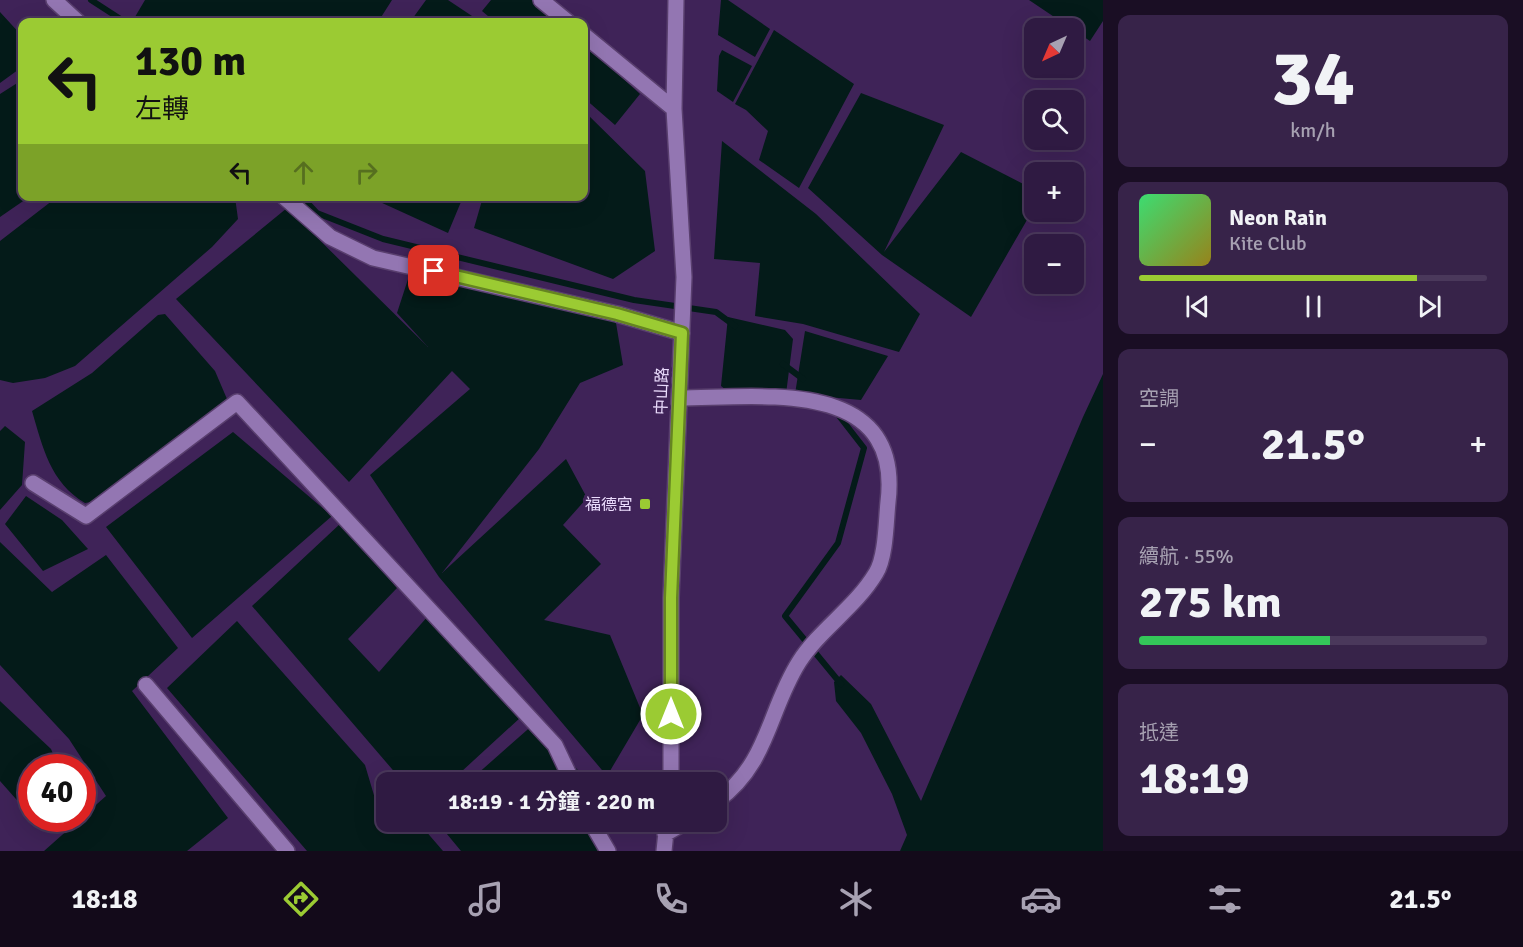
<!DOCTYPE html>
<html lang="zh-TW">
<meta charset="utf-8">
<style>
:root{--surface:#2f1a42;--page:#372349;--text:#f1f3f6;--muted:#a7a1b2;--line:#4a385b;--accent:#9bcb33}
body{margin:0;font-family:Signika,"Noto Sans TC",sans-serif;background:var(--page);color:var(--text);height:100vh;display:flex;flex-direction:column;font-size:22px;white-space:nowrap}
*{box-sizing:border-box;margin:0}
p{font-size:20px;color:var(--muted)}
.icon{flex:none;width:33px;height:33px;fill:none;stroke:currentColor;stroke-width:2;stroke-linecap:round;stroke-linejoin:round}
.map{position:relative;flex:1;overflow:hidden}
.panel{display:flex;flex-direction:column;gap:15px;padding:15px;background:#1a0e24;width:420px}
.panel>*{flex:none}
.banner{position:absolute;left:18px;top:18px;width:570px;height:183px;border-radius:12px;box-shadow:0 6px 24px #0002,0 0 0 2px var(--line);background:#9bcb33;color:#111;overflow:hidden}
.needle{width:39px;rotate:224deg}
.fabs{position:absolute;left:1024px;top:18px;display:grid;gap:12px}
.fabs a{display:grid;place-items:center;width:60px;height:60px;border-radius:12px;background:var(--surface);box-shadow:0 6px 24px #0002,0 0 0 2px var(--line);font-size:30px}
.speed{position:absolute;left:18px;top:754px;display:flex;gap:12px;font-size:30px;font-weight:700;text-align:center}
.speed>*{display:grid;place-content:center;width:78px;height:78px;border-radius:50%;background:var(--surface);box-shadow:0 6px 24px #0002,0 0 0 2px var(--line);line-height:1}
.speed .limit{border:9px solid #d22;background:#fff;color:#111}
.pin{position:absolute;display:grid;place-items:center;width:51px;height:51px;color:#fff;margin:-26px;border-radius:12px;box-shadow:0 3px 9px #0006}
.me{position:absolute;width:66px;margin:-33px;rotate:0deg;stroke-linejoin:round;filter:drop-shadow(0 0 4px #0008)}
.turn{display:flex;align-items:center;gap:21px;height:126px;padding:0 18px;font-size:27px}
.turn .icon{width:78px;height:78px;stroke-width:2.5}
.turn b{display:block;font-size:42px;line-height:51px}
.lanes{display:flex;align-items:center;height:57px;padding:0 18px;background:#0003;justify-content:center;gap:30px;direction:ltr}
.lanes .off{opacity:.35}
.big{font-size:45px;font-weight:700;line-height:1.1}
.panel .widget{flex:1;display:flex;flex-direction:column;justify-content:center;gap:9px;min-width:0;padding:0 21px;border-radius:12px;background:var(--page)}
.panel .dial{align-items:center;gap:0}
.dial b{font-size:78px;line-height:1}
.song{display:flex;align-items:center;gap:18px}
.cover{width:72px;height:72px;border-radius:9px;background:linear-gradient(135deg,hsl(140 70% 55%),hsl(50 70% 35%))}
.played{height:6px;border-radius:3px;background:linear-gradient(90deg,var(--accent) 80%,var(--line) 80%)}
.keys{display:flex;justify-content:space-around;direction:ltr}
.heat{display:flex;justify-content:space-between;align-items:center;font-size:33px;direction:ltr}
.charge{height:9px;border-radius:4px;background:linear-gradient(90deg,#34c759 55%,var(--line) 0)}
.trip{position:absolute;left:376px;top:772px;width:351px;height:60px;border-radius:12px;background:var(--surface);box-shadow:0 6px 24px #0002,0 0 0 2px var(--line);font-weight:700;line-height:60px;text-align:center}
.tabs{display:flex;height:96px;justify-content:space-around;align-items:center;background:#130a1a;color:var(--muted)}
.tabs .icon{width:42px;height:42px}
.tabs .on{color:var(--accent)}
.tabs b{font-size:27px;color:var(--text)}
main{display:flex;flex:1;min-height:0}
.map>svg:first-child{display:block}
</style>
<main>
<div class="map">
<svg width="1103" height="851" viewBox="0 0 1103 851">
<rect width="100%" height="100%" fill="#3f2358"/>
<path fill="#041b19" d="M145,0H392L378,22H132Z
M426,0H448L481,22H410Z
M491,0H536L561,22H495L482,11Z
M721,0H728L770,29L755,57L718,35Z
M1029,0H1103V21L1090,41Z
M0,12L22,36V67L0,83Z
M774,30L854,84L799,188L759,160L768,131L746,110L735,104Z
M584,43L640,94L615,125L584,98Z
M722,50L752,66L733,102L717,91L719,56Z
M22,80V196L29,197L0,217V94Z
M861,93L944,125L884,252L961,152L1035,190V206L971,317L882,255L808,188Z
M584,111L645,171L655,251L613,279L474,228L483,197L584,196Z
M722,141L816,214L920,314L899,352L803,324L755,316L760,263L714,259Z
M57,197H235L238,219L212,247L75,366L45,378L13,383L0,380V241Z
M369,197H463L448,233Z
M287,208L428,347L397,313L411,270L615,317L623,365L580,383L539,449L442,573L566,459L587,498L563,525L601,564L544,620L610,635L643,715L607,776L439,577L370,475L470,389L452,371L349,482L176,299Z
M165,314L215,371L227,399L213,417L103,500L85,503C50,482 43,448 32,411L92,373L158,315Z
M728,317L785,330L793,339L786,394L733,395L721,386Z
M805,331L888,356L861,400L795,394Z
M1103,374V851H900L907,835L892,794L861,733L836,701L834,682L841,675L871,704L921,801L1083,417Z
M5,426L25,442L22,485L0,510V431Z
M233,432L332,516L192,638L106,527Z
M26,496L62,520L88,549L43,571L5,524Z
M341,523L397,588L348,639L379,672L428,616L521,717L449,783H404L252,606Z
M0,542L52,592L106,555L178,648L132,691L228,818L187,851H44L106,796L69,739L0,665Z
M237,621L365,765L376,802L387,799V822H418L443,851H307L167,688Z
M0,701L51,749L59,768H32L31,816L0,781Z
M535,723L585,778L586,783H467Z
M437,822H596L603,851H461Z"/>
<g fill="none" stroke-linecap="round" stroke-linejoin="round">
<path stroke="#041b19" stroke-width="6" d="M91,0L125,22
M301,196L317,213L383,239L634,300L716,312L735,326
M783,364L803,379
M836,412L864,448L838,543L785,616L841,684"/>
<defs>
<path id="minor" d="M54,0L78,22
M541,0L568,22
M584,35L674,109
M283,196L330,237L373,258L617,314L682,333
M679,398C760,398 903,376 888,502C886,521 886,557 876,573C855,608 820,629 799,662C768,711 769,763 717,801
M33,483L86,516L237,402L555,745L573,783
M146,685L287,851
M671,783V598L684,277L674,109L676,0
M591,822L608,851
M665,834L686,822
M664,851L667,822"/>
</defs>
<use href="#minor" stroke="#593f6e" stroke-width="18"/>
<use href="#minor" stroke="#9376b2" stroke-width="15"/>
</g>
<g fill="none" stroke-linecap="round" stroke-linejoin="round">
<defs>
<path id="route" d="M434,271L617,314L682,333L671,598V714"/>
</defs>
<use href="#route" stroke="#658421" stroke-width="15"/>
<use href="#route" stroke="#9bcb33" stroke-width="10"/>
</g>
<rect fill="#9bcb33" stroke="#3f2358" stroke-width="2" x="639" y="498" width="12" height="12" rx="3"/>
<g text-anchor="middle" stroke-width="6" stroke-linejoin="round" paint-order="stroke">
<g font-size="16" fill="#eadbfc" stroke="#3f2358">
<text transform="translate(661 391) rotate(-88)" y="6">中山路</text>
</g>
<g font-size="16" fill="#eadbfc" stroke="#3f2358" text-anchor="end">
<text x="633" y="510">福德宮</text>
</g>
</g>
</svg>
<div class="fabs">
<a><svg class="needle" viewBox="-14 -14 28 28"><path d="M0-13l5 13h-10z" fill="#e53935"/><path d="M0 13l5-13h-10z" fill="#a7a1b2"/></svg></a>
<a><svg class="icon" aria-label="search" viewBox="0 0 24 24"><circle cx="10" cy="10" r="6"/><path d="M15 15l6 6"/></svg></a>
<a>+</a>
<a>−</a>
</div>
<div class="speed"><div class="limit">40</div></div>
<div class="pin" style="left:434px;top:271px;background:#d93025"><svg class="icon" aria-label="arrive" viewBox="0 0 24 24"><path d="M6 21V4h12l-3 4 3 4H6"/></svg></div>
<svg class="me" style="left:671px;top:714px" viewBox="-20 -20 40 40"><circle r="17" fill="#9bcb33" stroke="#fff" stroke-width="3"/><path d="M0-11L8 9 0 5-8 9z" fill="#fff"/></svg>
<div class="trip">18:19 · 1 分鐘 · 220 m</div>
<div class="banner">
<div class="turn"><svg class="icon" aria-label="left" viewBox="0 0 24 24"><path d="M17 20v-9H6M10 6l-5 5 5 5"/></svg><div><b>130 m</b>左轉</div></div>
<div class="lanes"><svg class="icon" aria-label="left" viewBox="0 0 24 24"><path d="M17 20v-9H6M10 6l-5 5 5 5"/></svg><svg class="icon off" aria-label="ahead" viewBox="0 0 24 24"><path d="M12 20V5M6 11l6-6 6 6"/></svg><svg class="icon off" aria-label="right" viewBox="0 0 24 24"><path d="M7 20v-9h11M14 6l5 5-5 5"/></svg></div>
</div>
</div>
<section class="panel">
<div class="widget dial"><b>34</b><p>km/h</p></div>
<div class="widget">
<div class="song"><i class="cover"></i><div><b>Neon Rain</b><p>Kite Club</p></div></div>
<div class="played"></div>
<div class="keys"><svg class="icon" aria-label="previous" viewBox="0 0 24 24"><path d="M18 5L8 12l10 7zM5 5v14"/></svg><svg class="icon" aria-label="pause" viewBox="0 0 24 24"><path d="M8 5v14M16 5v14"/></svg><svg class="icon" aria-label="next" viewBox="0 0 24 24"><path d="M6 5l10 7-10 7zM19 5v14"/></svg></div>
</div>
<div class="widget"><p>空調</p>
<div class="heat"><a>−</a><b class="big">21.5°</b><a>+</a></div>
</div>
<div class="widget"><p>續航 · 55%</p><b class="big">275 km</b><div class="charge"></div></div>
<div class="widget"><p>抵達</p><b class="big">18:19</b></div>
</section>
</main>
<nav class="tabs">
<b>18:18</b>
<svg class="icon on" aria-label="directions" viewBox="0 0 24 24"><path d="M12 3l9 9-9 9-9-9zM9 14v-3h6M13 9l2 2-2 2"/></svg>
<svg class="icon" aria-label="music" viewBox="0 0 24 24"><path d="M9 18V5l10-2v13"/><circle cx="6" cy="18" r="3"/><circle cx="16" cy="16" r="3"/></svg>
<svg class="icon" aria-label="phone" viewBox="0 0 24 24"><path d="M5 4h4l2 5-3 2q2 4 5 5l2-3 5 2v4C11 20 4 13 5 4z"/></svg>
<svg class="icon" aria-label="climate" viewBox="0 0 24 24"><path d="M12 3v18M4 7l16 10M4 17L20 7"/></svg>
<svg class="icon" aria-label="car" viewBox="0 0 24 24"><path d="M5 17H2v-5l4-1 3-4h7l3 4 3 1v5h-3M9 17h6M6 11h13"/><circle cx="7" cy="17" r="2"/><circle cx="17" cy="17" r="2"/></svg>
<svg class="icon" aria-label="filters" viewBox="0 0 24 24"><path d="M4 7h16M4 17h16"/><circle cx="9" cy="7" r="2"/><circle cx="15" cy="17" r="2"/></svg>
<b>21.5°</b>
</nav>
